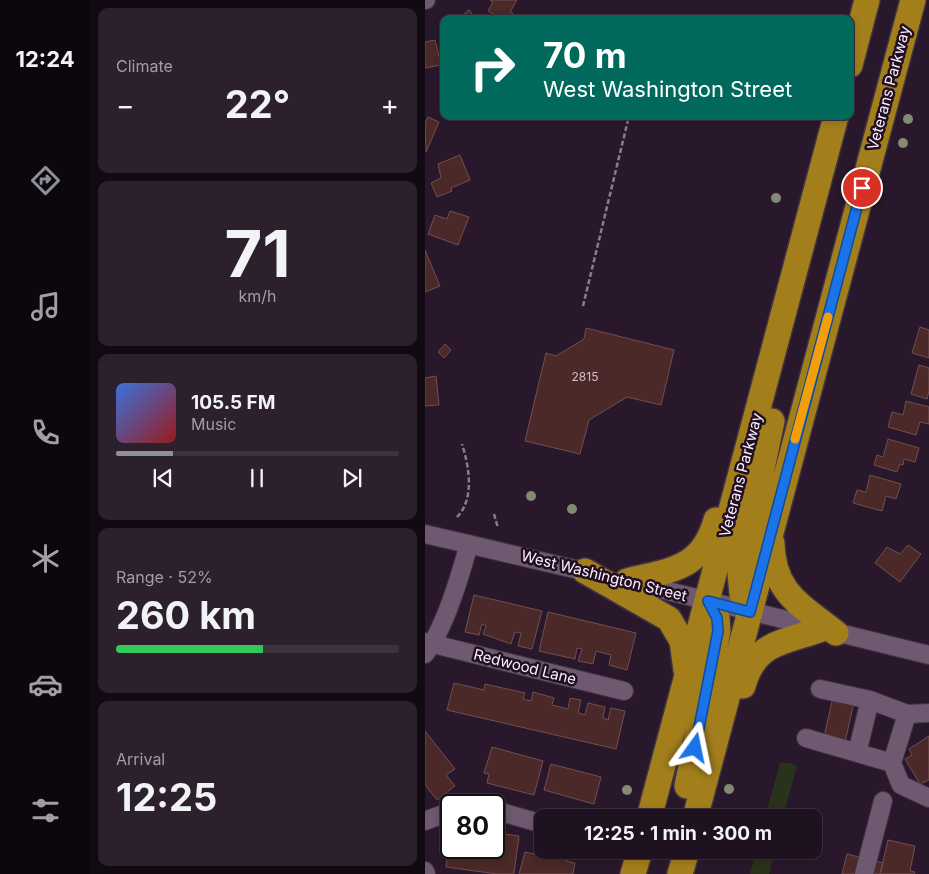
<!DOCTYPE html>
<meta charset="utf-8">
<style>
:root{--surface:#1f1220;--page:#2c202d;--text:#f1f3f6;--muted:#a19ea5;--line:#3c323e;--accent:#8c9099}
body{margin:0;font-family:Inter,sans-serif;background:var(--page);color:var(--text);height:100vh;display:flex;flex-direction:column;font-size:19px;white-space:nowrap}
*{box-sizing:border-box;margin:0}
p{font-size:16px;color:var(--muted)}
.icon{flex:none;width:28px;height:28px;fill:none;stroke:currentColor;stroke-width:2;stroke-linecap:round;stroke-linejoin:round}
.map{position:relative;flex:1;overflow:hidden}
.drawer{display:flex;flex-direction:column;gap:8px;padding:8px;background:#110a12;width:335px}
.drawer>*{flex:none}
.hud{position:absolute;left:15px;top:15px;width:414px;height:105px;border-radius:10px;box-shadow:0 2px 8px #0003,0 0 0 1px var(--line);background:#00695c;color:#fff;overflow:hidden}
.speed{position:absolute;left:15px;top:794px;display:flex;gap:10px;font-size:25px;font-weight:700;text-align:center}
.speed>*{display:grid;place-content:center;width:65px;height:65px;border-radius:50%;background:var(--surface);box-shadow:0 2px 8px #0003,0 0 0 1px var(--line);line-height:1}
.speed .limit{border:2px solid #111;border-radius:8px;background:#fff;color:#111}
.pin{position:absolute;display:grid;place-items:center;width:42px;height:42px;color:#fff;margin:-21px;border:2px solid #fff;border-radius:50%;box-shadow:0 1px 5px #0007}
.me{position:absolute;width:55px;margin:-28px;rotate:12deg;stroke-linejoin:round;filter:drop-shadow(0 0 4px #0008)}
.turn{display:flex;align-items:center;gap:18px;height:105px;padding:0 20px;font-size:22px}
.turn .icon{width:65px;height:65px;stroke-width:2.5}
.turn b{display:block;font-size:35px;line-height:42px}
.big{font-size:38px;font-weight:700;line-height:1.1}
.drawer .widget{flex:1;display:flex;flex-direction:column;justify-content:center;gap:8px;min-width:0;padding:0 18px;border-radius:10px;background:var(--page)}
.drawer .dial{align-items:center;gap:0}
.dial b{font-size:65px;line-height:1}
.song{display:flex;align-items:center;gap:15px}
.cover{width:60px;height:60px;border-radius:8px;background:linear-gradient(135deg,hsl(220 70% 55%),hsl(0 70% 35%))}
.played{height:5px;border-radius:2px;background:linear-gradient(90deg,var(--accent) 20%,var(--line) 20%)}
.keys{display:flex;justify-content:space-around;direction:ltr}
.heat{display:flex;justify-content:space-between;align-items:center;font-size:28px;direction:ltr}
.charge{height:8px;border-radius:4px;background:linear-gradient(90deg,#34c759 52%,var(--line) 0)}
.trip{position:absolute;left:109px;top:809px;width:288px;height:50px;border-radius:10px;background:var(--surface);box-shadow:0 2px 8px #0003,0 0 0 1px var(--line);font-weight:700;line-height:50px;text-align:center}
main{display:flex;flex:1;min-height:0}
.menu{display:flex;flex-direction:column;width:90px;justify-content:space-around;align-items:center;background:#0c070d;color:var(--muted)}
.menu .icon{width:35px;height:35px}
.menu .on{color:var(--accent)}
.menu b{font-size:22px;color:var(--text)}
.map>svg:first-child{display:block}
</style>
<main>
<nav class="menu">
<b>12:24</b>
<svg class="icon on" aria-label="directions" viewBox="0 0 24 24"><path d="M12 3l9 9-9 9-9-9zM9 14v-3h6M13 9l2 2-2 2"/></svg>
<svg class="icon" aria-label="music" viewBox="0 0 24 24"><path d="M9 18V5l10-2v13"/><circle cx="6" cy="18" r="3"/><circle cx="16" cy="16" r="3"/></svg>
<svg class="icon" aria-label="phone" viewBox="0 0 24 24"><path d="M5 4h4l2 5-3 2q2 4 5 5l2-3 5 2v4C11 20 4 13 5 4z"/></svg>
<svg class="icon" aria-label="climate" viewBox="0 0 24 24"><path d="M12 3v18M4 7l16 10M4 17L20 7"/></svg>
<svg class="icon" aria-label="car" viewBox="0 0 24 24"><path d="M5 17H2v-5l4-1 3-4h7l3 4 3 1v5h-3M9 17h6M6 11h13"/><circle cx="7" cy="17" r="2"/><circle cx="17" cy="17" r="2"/></svg>
<svg class="icon" aria-label="filters" viewBox="0 0 24 24"><path d="M4 7h16M4 17h16"/><circle cx="9" cy="7" r="2"/><circle cx="15" cy="17" r="2"/></svg>
</nav>
<section class="drawer">
<div class="widget"><p>Climate</p>
<div class="heat"><a>−</a><b class="big">22°</b><a>+</a></div>
</div>
<div class="widget dial"><b>71</b><p>km/h</p></div>
<div class="widget">
<div class="song"><i class="cover"></i><div><b>105.5 FM</b><p>Music</p></div></div>
<div class="played"></div>
<div class="keys"><svg class="icon" aria-label="previous" viewBox="0 0 24 24"><path d="M18 5L8 12l10 7zM5 5v14"/></svg><svg class="icon" aria-label="pause" viewBox="0 0 24 24"><path d="M8 5v14M16 5v14"/></svg><svg class="icon" aria-label="next" viewBox="0 0 24 24"><path d="M6 5l10 7-10 7zM19 5v14"/></svg></div>
</div>
<div class="widget"><p>Range · 52%</p><b class="big">260 km</b><div class="charge"></div></div>
<div class="widget"><p>Arrival</p><b class="big">12:25</b></div>
</section>
<div class="map">
<svg width="504" height="874" viewBox="0 0 504 874">
<rect width="100%" height="100%" fill="#29182b"/>
<path fill="#29321b" d="M355,763H365L372,766L358,817H340Z
M332,850H350L344,874H325Z"/>
<path fill="#4a2928" stroke="#70504f" d="M65,0H92L85,12L90,15L88,19H77L63,11L68,2Z
M44,10L51,19H32Z
M10,40L16,65L0,68V42Z
M3,117L14,122L1,152L0,123Z
M35,155L45,180L26,188L27,191L12,197L6,183L16,178L13,164Z
M25,211L44,217L33,245L3,234L10,215L22,219Z
M0,250L15,286L0,292Z
M495,327L504,330V358L487,353Z
M161,328L249,350L236,405L202,397L164,420L155,454L100,441L121,353L131,356L159,339Z
M20,344L26,350L19,358L13,352Z
M494,365L504,368V391L502,399L486,394Z
M11,376L14,405L0,406V378Z
M481,401L504,407V424L495,422L491,435L463,427L467,412L478,415Z
M463,439L494,448L490,462L479,459L478,465L475,464L472,472L449,465L452,455L458,457Z
M445,475L476,484L471,499L461,496L457,511L428,503L432,490L441,492Z
M483,545L496,554L475,582L450,563L462,547L475,554Z
M49,595L117,611L107,649L93,646L96,633L90,632L86,644L58,634L61,626L57,624L54,635L40,632Z
M123,612L211,633L202,670L184,665L186,655L171,651L168,664L153,661L157,649L152,648L150,659L114,651Z
M29,683L59,690L60,684L100,693L98,699L106,701L108,692L129,698L127,705L143,709L145,698L156,700L153,713L160,715L163,703L180,707L178,718L183,720L186,708L200,711L191,749L22,710Z
M408,697L429,702L420,742L399,737Z
M0,731L30,769L21,775L30,786L12,800L0,785Z
M504,736V780L495,784L480,759L487,755L484,749Z
M67,747L118,761L109,795L62,783L64,774L59,773Z
M126,764L176,777L169,804L119,790Z
M80,834L94,836L89,874H72L21,867L25,835L26,848H69V846L78,847Z
M463,840L490,846L485,871L490,872L489,874H455Z
M112,842L118,844V850H144L141,861L150,863L148,874H94L100,852L109,854Z
M422,854L458,863L455,874H417Z"/>
<g fill="none" stroke-linecap="round" stroke-linejoin="round">
<defs>
<path id="minor" d="M0,0H1
M0,534L171,574
M206,582L504,655
M0,642L199,691
M0,654C20,628 35,576 44,544
M395,689L445,700L482,714
M504,713L482,714L467,763L476,785L504,798
M381,738L467,763
M432,753L445,700
M41,805L46,803L52,805
M69,810L118,824
M0,821L26,811
M0,871L1,874
M439,874L458,801"/>
<path id="highway" d="M425,65L442,0
M347,543C348,593 376,605 411,633
M160,571L244,619L257,641L261,670
M202,581C245,570 277,570 291,520
M325,612L317,594L315,574L347,421
M318,686C330,641 359,643 397,629
M262,786L293,631L292,618L283,601
M224,818L411,116
M270,818L488,0
M208,874L215,850
M255,874L262,850"/>
</defs>
<use href="#minor" stroke="#413342" stroke-width="20"/>
<use href="#highway" stroke="#413342" stroke-width="28"/>
<path stroke="#8a7c8c" stroke-width="2.5" stroke-dasharray="5 2.5" stroke-linecap="butt" d="M158,306L204,116
M69,514L73,528
M32,517C50,499 44,466 37,444"/>
<use href="#minor" stroke="#6e5970" stroke-width="18"/>
<use href="#highway" stroke="#a37f1c" stroke-width="25"/>
</g>
<g fill="#848972">
<circle cx="483" cy="119" r="5"/>
<circle cx="478" cy="143" r="5"/>
<circle cx="351" cy="198" r="5"/>
<circle cx="106" cy="496" r="5"/>
<circle cx="147" cy="509" r="5"/>
<circle cx="304" cy="789" r="5"/>
<circle cx="202" cy="790" r="5"/>
</g>
<g fill="none" stroke-linecap="round" stroke-linejoin="round">
<defs>
<path id="route" d="M270,748L293,631L292,618L283,601L325,612L437,188"/>
</defs>
<use href="#route" stroke="#114b97" stroke-width="12"/>
<use href="#route" stroke="#1a73e8" stroke-width="9"/>
<path stroke="#f59e0b" stroke-width="9" d="M370,439L403,317"/>
</g>
<g text-anchor="middle" stroke-width="5" stroke-linejoin="round" paint-order="stroke">
<g font-size="12" fill="#d0bec8">
<text x="160" y="381">2815</text>
</g>
<g font-size="15" fill="#fcf0fd" stroke="#200f21">
<text transform="translate(464 88) rotate(-75)" y="5">Veterans Parkway</text>
<text transform="translate(316 475) rotate(-75)" y="5">Veterans Parkway</text>
<text transform="translate(179 576) rotate(14)" y="5">West Washington Street</text>
<text transform="translate(100 667) rotate(14)" y="5">Redwood Lane</text>
</g>
</g>
</svg>
<div class="speed"><div class="limit">80</div></div>
<div class="pin" style="left:437px;top:188px;background:#d93025"><svg class="icon" aria-label="arrive" viewBox="0 0 24 24"><path d="M6 21V4h12l-3 4 3 4H6"/></svg></div>
<svg class="me" style="left:270px;top:748px" viewBox="-20 -20 40 40"><path d="M0-17L14 15 0 8-14 15z" fill="#1a73e8" stroke="#fff" stroke-width="4"/></svg>
<div class="trip">12:25 · 1 min · 300 m</div>
<div class="hud">
<div class="turn"><svg class="icon" aria-label="right" viewBox="0 0 24 24"><path d="M7 20v-9h11M14 6l5 5-5 5"/></svg><div><b>70 m</b>West Washington Street</div></div>
</div>
</div>
</main>
